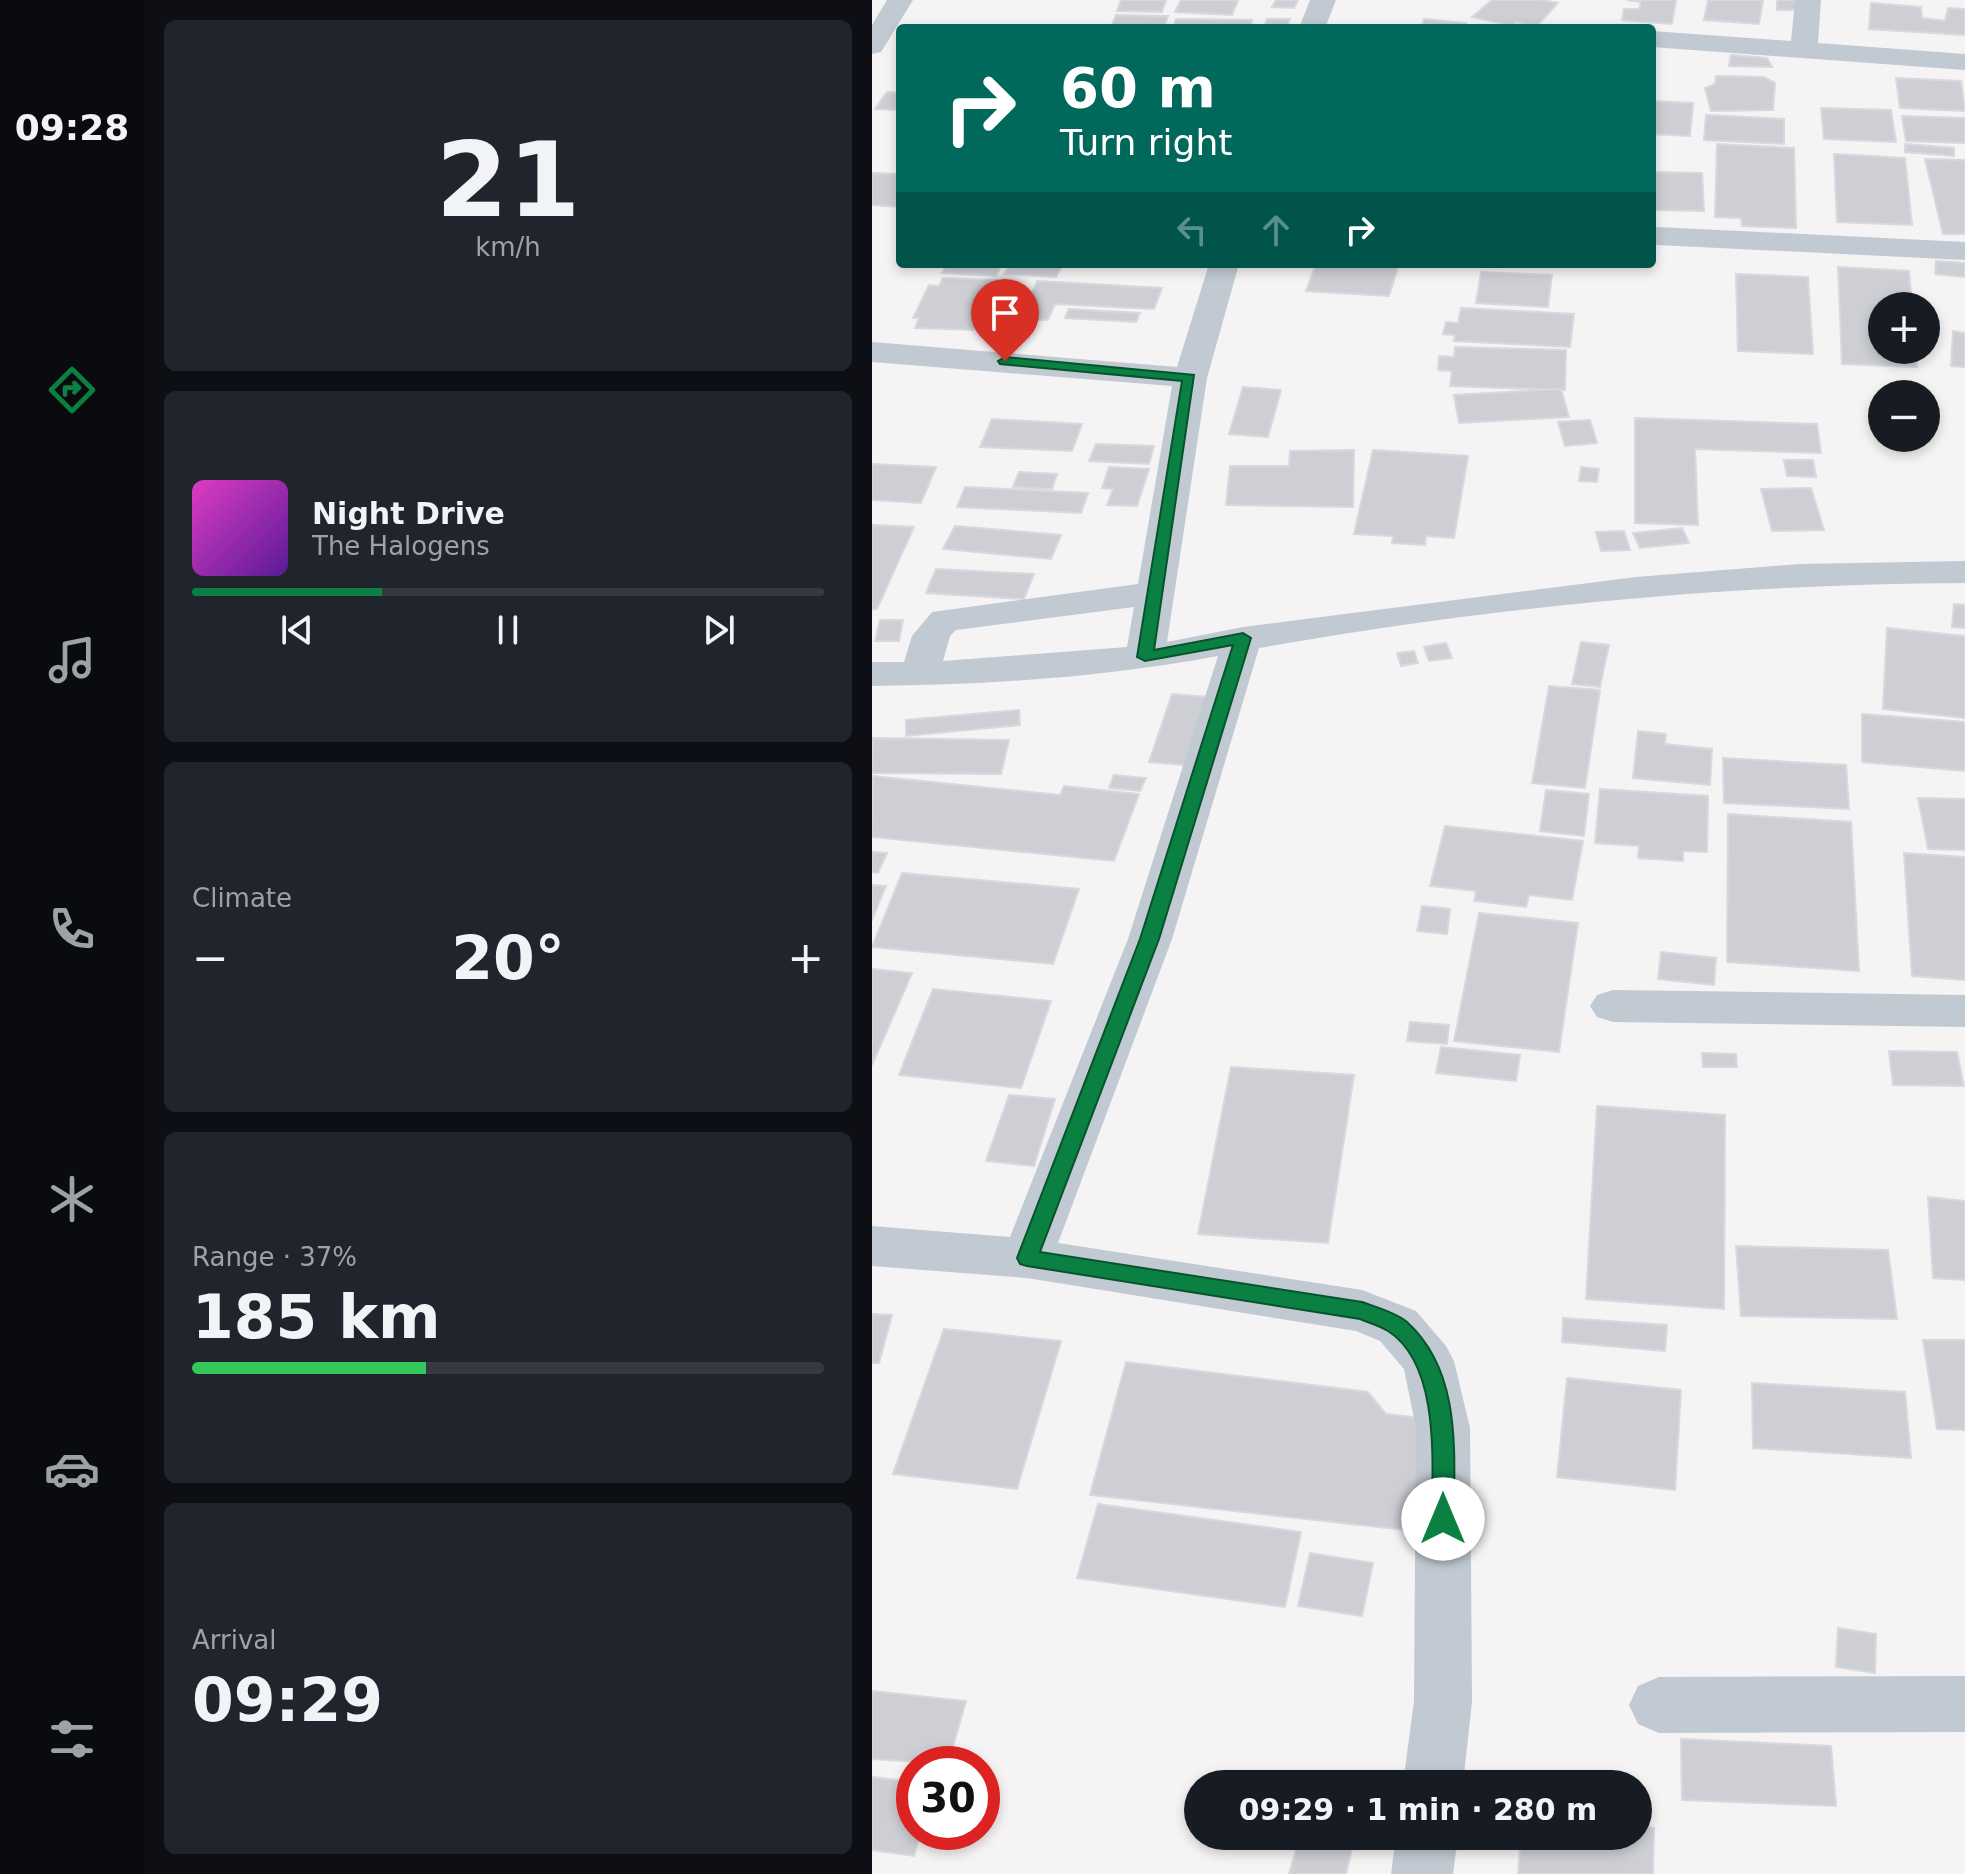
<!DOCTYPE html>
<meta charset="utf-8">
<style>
:root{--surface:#171b24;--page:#20242c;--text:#f1f3f6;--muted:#9ea1a6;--line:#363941;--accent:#0b8043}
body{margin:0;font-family:"DejaVu Sans",sans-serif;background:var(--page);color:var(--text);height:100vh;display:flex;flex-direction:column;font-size:30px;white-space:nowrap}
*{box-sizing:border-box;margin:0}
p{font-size:26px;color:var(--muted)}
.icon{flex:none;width:44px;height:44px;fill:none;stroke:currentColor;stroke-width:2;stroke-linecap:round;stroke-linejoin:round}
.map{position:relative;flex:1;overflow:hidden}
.details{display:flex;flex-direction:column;gap:20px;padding:20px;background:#0d0f14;width:728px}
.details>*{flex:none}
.hud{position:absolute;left:24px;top:24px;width:760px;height:244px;border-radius:8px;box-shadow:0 4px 12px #0003;background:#00695c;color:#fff;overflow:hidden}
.buttons{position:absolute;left:996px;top:292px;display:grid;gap:16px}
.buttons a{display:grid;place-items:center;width:72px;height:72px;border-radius:50%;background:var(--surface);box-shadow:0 4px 12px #0003;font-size:40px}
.speed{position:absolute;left:24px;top:1746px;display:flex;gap:16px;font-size:40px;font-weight:700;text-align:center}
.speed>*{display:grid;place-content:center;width:104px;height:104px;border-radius:50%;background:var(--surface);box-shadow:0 4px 12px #0003;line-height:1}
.speed .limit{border:12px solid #d22;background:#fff;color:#111}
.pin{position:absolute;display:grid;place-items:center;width:68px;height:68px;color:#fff;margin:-82px -34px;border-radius:50% 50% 50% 0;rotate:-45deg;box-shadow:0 0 8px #0007}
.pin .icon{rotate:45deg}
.me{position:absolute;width:88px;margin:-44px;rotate:0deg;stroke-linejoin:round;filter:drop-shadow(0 0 6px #0008)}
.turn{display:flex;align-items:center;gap:28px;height:168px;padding:0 32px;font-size:36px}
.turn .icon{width:104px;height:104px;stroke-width:2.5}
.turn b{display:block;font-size:56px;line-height:68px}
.lanes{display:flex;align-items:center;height:76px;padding:0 32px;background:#0003;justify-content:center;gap:40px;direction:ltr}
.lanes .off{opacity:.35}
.big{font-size:60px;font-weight:700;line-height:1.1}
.details .tile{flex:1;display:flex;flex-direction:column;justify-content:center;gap:12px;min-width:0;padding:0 28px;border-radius:12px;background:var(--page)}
.details .dial{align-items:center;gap:0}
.dial b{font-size:104px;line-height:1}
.song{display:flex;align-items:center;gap:24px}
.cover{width:96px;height:96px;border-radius:12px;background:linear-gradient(135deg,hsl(310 70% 55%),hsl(270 70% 35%))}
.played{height:8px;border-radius:4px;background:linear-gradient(90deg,var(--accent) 30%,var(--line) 30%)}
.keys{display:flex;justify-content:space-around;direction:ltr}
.heat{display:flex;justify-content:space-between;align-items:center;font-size:44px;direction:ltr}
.charge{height:12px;border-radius:6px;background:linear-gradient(90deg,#34c759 37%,var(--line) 0)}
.trip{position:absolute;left:312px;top:1770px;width:468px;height:80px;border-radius:40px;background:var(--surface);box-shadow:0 4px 12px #0003;font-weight:700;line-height:80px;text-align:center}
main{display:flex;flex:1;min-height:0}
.tabs{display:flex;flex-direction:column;width:144px;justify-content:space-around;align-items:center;background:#090b0e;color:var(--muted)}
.tabs .icon{width:56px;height:56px}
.tabs .current{color:var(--accent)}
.tabs b{font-size:36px;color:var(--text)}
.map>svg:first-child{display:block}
</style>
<main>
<nav class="tabs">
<b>09:28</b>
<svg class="icon current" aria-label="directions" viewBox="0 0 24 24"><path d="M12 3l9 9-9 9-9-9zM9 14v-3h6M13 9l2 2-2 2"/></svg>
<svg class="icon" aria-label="music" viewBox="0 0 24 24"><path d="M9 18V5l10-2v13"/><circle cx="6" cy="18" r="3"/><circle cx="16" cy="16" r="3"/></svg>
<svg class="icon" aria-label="phone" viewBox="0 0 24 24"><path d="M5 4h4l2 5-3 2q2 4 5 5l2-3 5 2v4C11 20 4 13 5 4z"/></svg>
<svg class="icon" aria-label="climate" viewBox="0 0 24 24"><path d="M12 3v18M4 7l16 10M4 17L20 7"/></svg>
<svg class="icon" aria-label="car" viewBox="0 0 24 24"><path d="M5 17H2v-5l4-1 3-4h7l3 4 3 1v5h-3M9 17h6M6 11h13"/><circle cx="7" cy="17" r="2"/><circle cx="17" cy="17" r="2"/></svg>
<svg class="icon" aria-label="filters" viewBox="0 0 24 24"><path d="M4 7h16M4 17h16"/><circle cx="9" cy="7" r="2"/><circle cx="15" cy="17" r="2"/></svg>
</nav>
<section class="details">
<div class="tile dial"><b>21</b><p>km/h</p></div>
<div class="tile">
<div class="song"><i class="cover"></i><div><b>Night Drive</b><p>The Halogens</p></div></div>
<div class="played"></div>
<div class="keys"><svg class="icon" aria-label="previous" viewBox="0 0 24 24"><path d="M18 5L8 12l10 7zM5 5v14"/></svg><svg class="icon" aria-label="pause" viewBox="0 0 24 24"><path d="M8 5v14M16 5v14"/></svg><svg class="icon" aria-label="next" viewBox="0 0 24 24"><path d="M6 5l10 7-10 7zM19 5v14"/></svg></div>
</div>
<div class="tile"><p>Climate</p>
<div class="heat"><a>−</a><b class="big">20°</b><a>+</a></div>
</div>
<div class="tile"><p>Range · 37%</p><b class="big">185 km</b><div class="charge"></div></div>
<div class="tile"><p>Arrival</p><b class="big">09:29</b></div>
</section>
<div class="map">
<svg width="1093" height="1874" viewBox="0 0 1093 1874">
<rect width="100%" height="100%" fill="#f5f3f3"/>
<path fill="#cdcfd5" stroke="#d7d9de" stroke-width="2" d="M249,0H294L290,12L245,11Z
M309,0H366L360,15L303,12Z
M404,0H426L422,8L400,7Z
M620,0H669L686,3L664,27L644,22L641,26L600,17Z
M755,0H804L800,24L750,20L752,9H767L769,2Z
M836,0H891L887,24L832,20Z
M905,0H928L925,10H905Z
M999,3L1049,7L1050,18L1073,21L1076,8L1093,9V35L997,29Z
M244,15L296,16L292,28H239Z
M304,19L380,20L378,28H301Z
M395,19H418L415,28H392Z
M552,19L594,23L592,28H549Z
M859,55L895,58L900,67L857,66Z
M844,76L892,77L903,83L901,110L839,111L833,88L843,84Z
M1024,78L1089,81L1093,111L1028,108Z
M15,92L28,93L27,110L3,109Z
M780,101L821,103L818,136L780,134Z
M949,108L1019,110L1024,142L952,139Z
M834,115L912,119V144L832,140Z
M1030,116L1093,118V143L1034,141Z
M845,144L922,148L924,228L870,226L869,218L843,217Z
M1033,144L1082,148V156L1033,152Z
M962,154L1033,158L1040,225L965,222Z
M1053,159L1093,160V234H1071Z
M780,172L830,173L832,211L781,210Z
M0,173L28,174V207L0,205Z
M1064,261L1093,263V277L1063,274Z
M69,264H130L124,276L70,273L74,265Z
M138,264H191L184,277L132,274Z
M444,264H527L517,296L434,291Z
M966,267L1037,271L1040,306H1010V350H1044L1045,367L970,364Z
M609,272L680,275L676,307L604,303Z
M864,274L936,277L941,354L866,351Z
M71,278L125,280L102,330L43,328L47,318H41L57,285L67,286Z
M165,281L290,288L282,309L183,304L176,320L149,319Z
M589,308L702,314L698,347L582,341L583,335L571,334L574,322L586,323Z
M197,309L268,313L264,322L193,318Z
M1081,331L1093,333V367L1079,366Z
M583,347L694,350L693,390L578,386L580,371L566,370L567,356L582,357Z
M371,387L409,390L396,437L357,434Z
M689,389L697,417L587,423L582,395Z
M763,418L945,424L949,453L823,449L826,525L763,523Z
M120,419L210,424L200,451L108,447Z
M718,420L725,443L693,446L686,422Z
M224,444L282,446L277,464L217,461Z
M482,450L481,507L354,505L358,466H417L418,451Z
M501,450L596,456L582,538L554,536L553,545L520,543L521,536L482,534Z
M912,460H941L944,477L915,476Z
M0,464L64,467L49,503L0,500Z
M237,467L277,469L265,506L235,505L241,489L230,488Z
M709,467L727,469L725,482L707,481Z
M147,472L185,474L180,489L141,487Z
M93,487L216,493L209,513L85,507Z
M939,488L952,530L900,531L889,489Z
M0,525L42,527L5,609H0Z
M83,526L189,535L179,559L71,549Z
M810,528L817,543L768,548L761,533Z
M752,531L758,550L729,551L724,532Z
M64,569L162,574L152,599L54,593Z
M1082,604L1093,605V628L1080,627Z
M8,620H31L27,641H3Z
M1015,628L1093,636V718L1011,709Z
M709,642L737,645L728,687L700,684Z
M574,643L580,658L557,661L552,647Z
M542,651L546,663L529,666L525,653Z
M677,686L728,690L713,788L660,783Z
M300,694L335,697L313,765L277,762Z
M147,710L148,725L34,736V720Z
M990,714L1093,722V771L990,762Z
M766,731L794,734L793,744L840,749L838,785L761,778Z
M1,738L137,740L129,774L0,773Z
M851,758L974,765L977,809L852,803Z
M242,775L274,778L268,791L237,788Z
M1,776L188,795L192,786L267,794L242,861L0,837Z
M728,789L836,796L835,852L811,851V861L766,858L767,846L723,843Z
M674,790L717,794L712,836L668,831Z
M1046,798L1093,799V850L1056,849Z
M856,814L979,822L987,971L855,962Z
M573,826L711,841L700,900L657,895L654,907L602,901L604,891L558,886Z
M0,852L15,853L6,873L0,872Z
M1032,853L1093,857V980L1040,976Z
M30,873L207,889L181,964L0,947Z
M0,885L14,886L0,920Z
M550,906L578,909L575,934L545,931Z
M607,913L706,923L687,1052L582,1041Z
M789,952L844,958L842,985L786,979Z
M0,969L40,973L0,1065Z
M61,989L179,1001L149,1088L27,1075Z
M538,1022L577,1025L575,1044L535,1041Z
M569,1047L648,1055L644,1081L564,1073Z
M1017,1051L1085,1052L1092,1086L1021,1085Z
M830,1053L864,1054L865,1067H831Z
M359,1067L482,1075L456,1243L326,1234Z
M137,1095L183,1099L162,1166L114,1161Z
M725,1106L853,1115L852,1309L714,1299Z
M1056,1197L1093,1201V1280L1061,1278Z
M864,1246L1016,1250L1025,1319L869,1316Z
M0,1314L20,1315L7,1363H0Z
M691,1318L795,1325L793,1351L690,1342Z
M72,1329L189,1341L145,1489L21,1474Z
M1051,1340H1093V1430L1065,1429Z
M254,1362L496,1392L514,1414L559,1419L542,1531L218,1495Z
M695,1378L809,1390L803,1490L685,1477Z
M880,1383L1033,1392L1039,1458L881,1448Z
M226,1504L429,1532L413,1607L205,1578Z
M438,1553L501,1563L490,1616L426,1606Z
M966,1628L1004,1634L1003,1673L964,1667Z
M0,1691L94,1701L76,1764L0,1759Z
M809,1739L959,1746L964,1806L810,1800Z
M0,1777L42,1782V1832H49L42,1856L0,1850Z
M766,1826L782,1828L781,1874H646L649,1836H766Z
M428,1836H483L474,1874H417Z"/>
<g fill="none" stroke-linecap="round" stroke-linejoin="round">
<path fill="#c1cad2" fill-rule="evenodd" d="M15,0H41L9,52L0,54V25Z
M438,0H464L453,28H427Z
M923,0H949L946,43L1093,54V70L780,47V31L919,41Z
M786,227L1093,242V260L786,245L780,244V228Z
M337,264H367L335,378L295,642L371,627L764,577L928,564L1093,561V583C857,584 619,607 387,648L300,939L186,1243L490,1290L544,1311L574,1346L582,1361L598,1428L600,1701L591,1784H531L542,1701L544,1428L532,1369L508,1341L484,1331L155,1278L0,1266V1226L138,1237L256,939L346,656C232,677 116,685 0,686V662H32L40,636L60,612L266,584L300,386L0,362V342L305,367ZM262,607L255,647L71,661L78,636L84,630Z
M741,990L1093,995V1027L741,1022L725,1017L718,1006L725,995Z
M1093,1676V1732L787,1733L766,1724L757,1705L766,1686L787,1677Z
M524,1836H586L581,1874H519Z"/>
</g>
<path fill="#0b8043" stroke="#07532c" stroke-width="2" d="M133,357L322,375L282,650L371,633L379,638L287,939L168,1252L490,1302C504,1307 525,1313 535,1322C590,1372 582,1452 582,1519L579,1526L571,1529L563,1526L560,1519C560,1465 569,1365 516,1331C508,1326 497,1323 488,1319L155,1266L148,1264L145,1258L268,939L361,645L273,661L265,657L310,381L128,364L126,361Z"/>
</svg>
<div class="buttons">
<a>+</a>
<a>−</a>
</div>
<div class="speed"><div class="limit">30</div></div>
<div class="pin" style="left:133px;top:361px;background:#d93025"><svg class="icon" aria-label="arrive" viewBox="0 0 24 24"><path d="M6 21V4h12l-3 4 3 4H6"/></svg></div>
<svg class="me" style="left:571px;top:1519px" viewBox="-20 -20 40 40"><circle r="19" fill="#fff"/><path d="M0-13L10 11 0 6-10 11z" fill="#0b8043"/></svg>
<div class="trip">09:29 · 1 min · 280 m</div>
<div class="hud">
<div class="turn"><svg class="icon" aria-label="right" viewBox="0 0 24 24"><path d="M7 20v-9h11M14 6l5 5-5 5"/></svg><div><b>60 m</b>Turn right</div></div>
<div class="lanes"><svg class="icon off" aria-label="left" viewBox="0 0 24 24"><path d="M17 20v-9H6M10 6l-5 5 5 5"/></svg><svg class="icon off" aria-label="ahead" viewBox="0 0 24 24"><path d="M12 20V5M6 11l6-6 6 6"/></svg><svg class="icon" aria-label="right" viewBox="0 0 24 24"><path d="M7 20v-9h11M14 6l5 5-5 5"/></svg></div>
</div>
</div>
</main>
